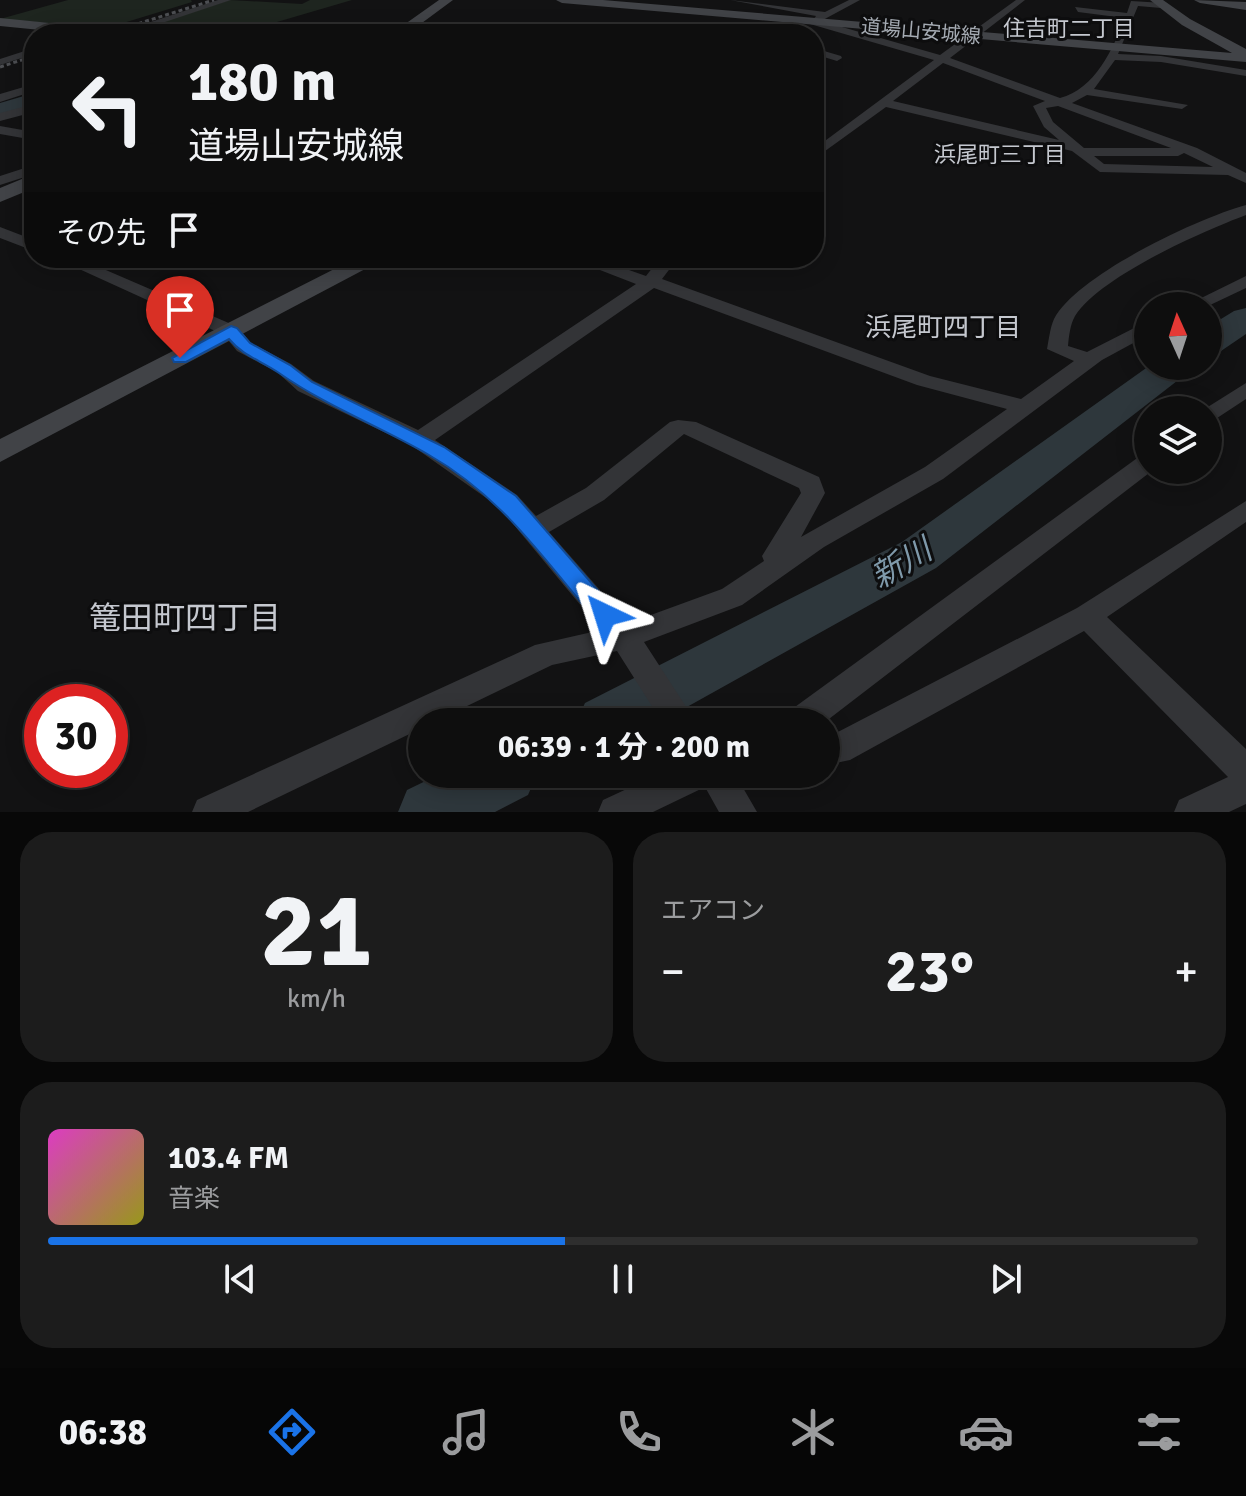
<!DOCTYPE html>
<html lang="ja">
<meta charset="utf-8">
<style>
:root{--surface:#0e0e0e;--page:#1c1c1c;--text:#f1f3f6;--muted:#9b9c9e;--line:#2e2e2e;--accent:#1a73e8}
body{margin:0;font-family:Signika,"Noto Sans JP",sans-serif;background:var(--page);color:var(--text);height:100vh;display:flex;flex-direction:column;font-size:30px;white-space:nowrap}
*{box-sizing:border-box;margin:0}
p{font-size:26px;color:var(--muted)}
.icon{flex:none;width:44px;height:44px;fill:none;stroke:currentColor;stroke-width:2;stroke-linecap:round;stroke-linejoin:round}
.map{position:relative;height:812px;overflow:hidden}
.panel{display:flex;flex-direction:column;gap:20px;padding:20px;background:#080808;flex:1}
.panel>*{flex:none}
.top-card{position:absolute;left:24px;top:24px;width:800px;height:244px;border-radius:32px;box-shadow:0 4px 20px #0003,0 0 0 2px var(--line);background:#0e0e0e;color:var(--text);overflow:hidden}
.needle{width:52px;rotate:357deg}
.buttons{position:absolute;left:1134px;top:292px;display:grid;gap:16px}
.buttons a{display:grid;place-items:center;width:88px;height:88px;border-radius:50%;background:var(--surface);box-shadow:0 4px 20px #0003,0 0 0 2px var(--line);font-size:40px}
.speed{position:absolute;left:24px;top:684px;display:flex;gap:16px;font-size:40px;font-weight:700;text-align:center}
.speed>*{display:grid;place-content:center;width:104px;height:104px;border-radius:50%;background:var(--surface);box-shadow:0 4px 20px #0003,0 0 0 2px var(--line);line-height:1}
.speed .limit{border:12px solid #d22;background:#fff;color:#111}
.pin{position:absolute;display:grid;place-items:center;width:68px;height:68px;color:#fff;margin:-82px -34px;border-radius:50% 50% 50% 0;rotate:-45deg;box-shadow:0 0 8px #0007}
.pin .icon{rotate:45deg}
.me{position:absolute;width:88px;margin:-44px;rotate:319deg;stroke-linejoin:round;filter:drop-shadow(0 0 6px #0008)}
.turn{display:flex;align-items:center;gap:28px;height:168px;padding:0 32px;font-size:36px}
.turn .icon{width:104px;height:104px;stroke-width:2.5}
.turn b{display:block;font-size:56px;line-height:68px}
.then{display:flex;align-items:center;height:76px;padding:0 32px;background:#0003;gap:16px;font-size:30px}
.big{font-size:60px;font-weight:700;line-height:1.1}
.panel .card{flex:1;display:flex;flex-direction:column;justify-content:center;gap:12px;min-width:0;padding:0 28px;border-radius:32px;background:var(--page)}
.panel .dial{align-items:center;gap:0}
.dial b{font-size:104px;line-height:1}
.song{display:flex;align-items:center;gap:24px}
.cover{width:96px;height:96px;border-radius:12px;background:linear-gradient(135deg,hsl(310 70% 55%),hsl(60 70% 35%))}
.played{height:8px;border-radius:4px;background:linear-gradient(90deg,var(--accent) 45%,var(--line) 45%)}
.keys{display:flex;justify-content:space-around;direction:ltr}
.heat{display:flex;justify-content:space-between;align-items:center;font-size:44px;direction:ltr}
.panel .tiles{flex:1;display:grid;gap:20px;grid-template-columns:1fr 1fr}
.card:last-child{grid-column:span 2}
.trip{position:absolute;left:408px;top:708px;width:432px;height:80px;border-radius:40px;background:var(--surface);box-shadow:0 4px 20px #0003,0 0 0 2px var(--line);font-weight:700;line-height:80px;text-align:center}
.tabs{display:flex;height:128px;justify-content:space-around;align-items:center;background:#060606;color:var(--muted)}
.tabs .icon{width:56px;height:56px}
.tabs .selected{color:var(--accent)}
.tabs b{font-size:36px;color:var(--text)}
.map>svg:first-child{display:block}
</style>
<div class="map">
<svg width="1246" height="812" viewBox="0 0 1246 812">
<rect width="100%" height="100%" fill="#121213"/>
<path fill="#1e251f" d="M68,0H191L192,2L107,28L0,19Z
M230,0L302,4L310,0H352L250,30L149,26Z"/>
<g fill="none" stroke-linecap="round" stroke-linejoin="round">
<path fill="#2e373c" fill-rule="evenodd" d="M34,93V106L0,117V103Z
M1246,308V334L1221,351L1208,354V327L1234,311Z
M1149,366H1192L1186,374L936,568L660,722H576L585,703L902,542Z
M440,774H537L528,795L495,812H398L407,790Z"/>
<path fill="#333437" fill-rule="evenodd" d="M218,0H231L129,34H114Z
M730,0L825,12L849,0H860L821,21L940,55L1016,0H1025L950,58L1060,98C1095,89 1113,49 1125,18L1078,12L1075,7L1127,13L1131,1L1164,3L1161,8L1138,6L1118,54L1161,56L1246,70V76L1161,62L1115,60L1094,89L1188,105L1182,109L1087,95L1072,103L1197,148L1246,173V183L1228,175L1100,172L1072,151L886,107L814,159V149L934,60L810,24L816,16ZM943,63L1045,101L1033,106L1044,127L1059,140L893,101ZM1058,106L1171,148H1084L1053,122L1046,108ZM1184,153L1213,167L1104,164L1094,156H1178Z
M466,22L514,34L466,28L408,32L403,29Z
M34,48V54L0,65V59Z
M814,48L841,56L842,58L837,61L814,54Z
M34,84V91L0,102V94Z
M34,104V112L0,121V113Z
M0,126L34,132V140L0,134Z
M34,165V174L0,185V176Z
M1246,205V215C1201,232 1101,276 1075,316C1070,325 1069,336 1068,346L1087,352L1148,321V335L1102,360L943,479L824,547L742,605L644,642L696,722H662L617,651L552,665L434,722H422V728L248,812H192L197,800L535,645L601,630L499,507L411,445L298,391L277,372L237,351L224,335L55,258H78L238,327L251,343L291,364L314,381L418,430L636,284L569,258H595L646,276L660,258H678L662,279L930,376L1021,399L1074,361L1047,349C1049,339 1050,328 1054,319C1077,275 1198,218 1246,205ZM654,288L917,385L1007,409L925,467L801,537L825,493L819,477L696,422L678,420L670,422L586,488L536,516L517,495L435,440ZM684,434L799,488L801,493L762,556L764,561L722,589L629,623L549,532L604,500Z
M0,227L34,240V251L0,238Z
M1246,276V288L1208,306H1185Z
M1246,383V399L1208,424V410H1203Z
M1148,454V470H1153L825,722H784L788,712L1140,456Z
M1246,501V522L1107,617L1246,749V804L1229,812H1174L1179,800L1228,777L1084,631L850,760L826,765V735L834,734L1077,608Z
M659,774H735L757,812H719L705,787L653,812H598L603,800Z"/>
<path fill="#414347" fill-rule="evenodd" d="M439,0H453L407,34H391Z
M556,0H603L1232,53L1182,25L1150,0H1163L1190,19L1246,49V62L562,3Z
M1194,0L1246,2V10L1200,3Z
M0,18L120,30L127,34H81L0,26Z
M34,174V188L0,202V188Z
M356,258H386L0,462V439Z"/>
<path stroke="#4c4e52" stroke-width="3" stroke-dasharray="4 3" stroke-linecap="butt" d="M105,34L214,0
M0,67L34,56"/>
</g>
<path fill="#1a73e8" stroke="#114b97" stroke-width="2" d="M231,326L237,328L250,343L290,365L312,382L444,447L516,496L614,609L617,615L614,622H597C545,560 501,496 429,455C379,426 326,406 279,373C262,361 243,356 229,339L186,362H174L172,358Z"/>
<g text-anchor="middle" stroke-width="6" stroke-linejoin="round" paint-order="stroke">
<g font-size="20" fill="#a4aab2" stroke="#0d0d0e">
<text transform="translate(921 31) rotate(5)" y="7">道場山安城線</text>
</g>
<g font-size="22" fill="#c5c8cf" stroke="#0d0d0e">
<text x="1069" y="36">住吉町二丁目</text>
<text x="1000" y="162">浜尾町三丁目</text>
</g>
<g font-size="26" fill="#c5c8cf" stroke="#0d0d0e">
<text x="943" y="336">浜尾町四丁目</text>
</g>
<g font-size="32" font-style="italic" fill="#7f99aa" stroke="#0d0d0e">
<text transform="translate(901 563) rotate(-31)" y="11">新川</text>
</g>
<g font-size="32" fill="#c5c8cf" stroke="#0d0d0e">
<text x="185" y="629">篭田町四丁目</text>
</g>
</g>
</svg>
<div class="buttons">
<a><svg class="needle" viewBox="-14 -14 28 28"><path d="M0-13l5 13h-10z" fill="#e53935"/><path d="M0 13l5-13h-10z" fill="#9b9c9e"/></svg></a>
<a><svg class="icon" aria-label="layers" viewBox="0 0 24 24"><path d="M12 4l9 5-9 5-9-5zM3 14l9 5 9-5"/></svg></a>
</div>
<div class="speed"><div class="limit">30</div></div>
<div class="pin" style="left:180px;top:358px;background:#d93025"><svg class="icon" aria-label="arrive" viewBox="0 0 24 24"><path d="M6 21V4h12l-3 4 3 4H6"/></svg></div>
<svg class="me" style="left:605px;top:615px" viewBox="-20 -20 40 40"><path d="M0-17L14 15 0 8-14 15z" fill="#1a73e8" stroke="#fff" stroke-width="4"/></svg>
<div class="trip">06:39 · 1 分 · 200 m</div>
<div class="top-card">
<div class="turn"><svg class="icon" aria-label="left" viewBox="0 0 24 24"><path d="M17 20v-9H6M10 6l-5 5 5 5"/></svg><div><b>180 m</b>道場山安城線</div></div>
<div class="then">その先<svg class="icon" aria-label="arrive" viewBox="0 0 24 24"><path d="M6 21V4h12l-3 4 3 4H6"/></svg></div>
</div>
</div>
<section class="panel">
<div class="tiles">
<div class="card dial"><b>21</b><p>km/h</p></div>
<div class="card"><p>エアコン</p>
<div class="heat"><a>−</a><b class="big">23°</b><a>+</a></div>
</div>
<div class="card">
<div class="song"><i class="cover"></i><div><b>103.4 FM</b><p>音楽</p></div></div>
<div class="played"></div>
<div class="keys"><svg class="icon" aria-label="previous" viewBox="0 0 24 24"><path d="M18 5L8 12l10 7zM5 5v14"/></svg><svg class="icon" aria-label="pause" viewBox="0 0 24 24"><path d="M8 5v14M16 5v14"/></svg><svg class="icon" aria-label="next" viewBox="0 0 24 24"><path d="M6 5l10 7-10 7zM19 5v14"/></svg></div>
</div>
</div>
</section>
<nav class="tabs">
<b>06:38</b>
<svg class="icon selected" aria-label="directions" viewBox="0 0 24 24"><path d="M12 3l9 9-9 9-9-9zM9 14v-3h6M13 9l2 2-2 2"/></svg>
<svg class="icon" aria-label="music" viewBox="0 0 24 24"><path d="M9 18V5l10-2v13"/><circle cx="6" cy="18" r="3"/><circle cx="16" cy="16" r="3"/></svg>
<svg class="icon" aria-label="phone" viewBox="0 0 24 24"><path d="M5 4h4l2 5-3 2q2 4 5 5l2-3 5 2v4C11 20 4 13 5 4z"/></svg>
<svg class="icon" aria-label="climate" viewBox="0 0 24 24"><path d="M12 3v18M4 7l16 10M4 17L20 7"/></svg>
<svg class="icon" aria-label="car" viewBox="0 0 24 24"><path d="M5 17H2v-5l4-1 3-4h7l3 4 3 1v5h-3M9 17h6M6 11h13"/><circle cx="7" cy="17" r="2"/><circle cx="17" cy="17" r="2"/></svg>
<svg class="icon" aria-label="filters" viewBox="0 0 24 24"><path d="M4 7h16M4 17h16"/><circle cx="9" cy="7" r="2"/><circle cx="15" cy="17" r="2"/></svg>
</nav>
